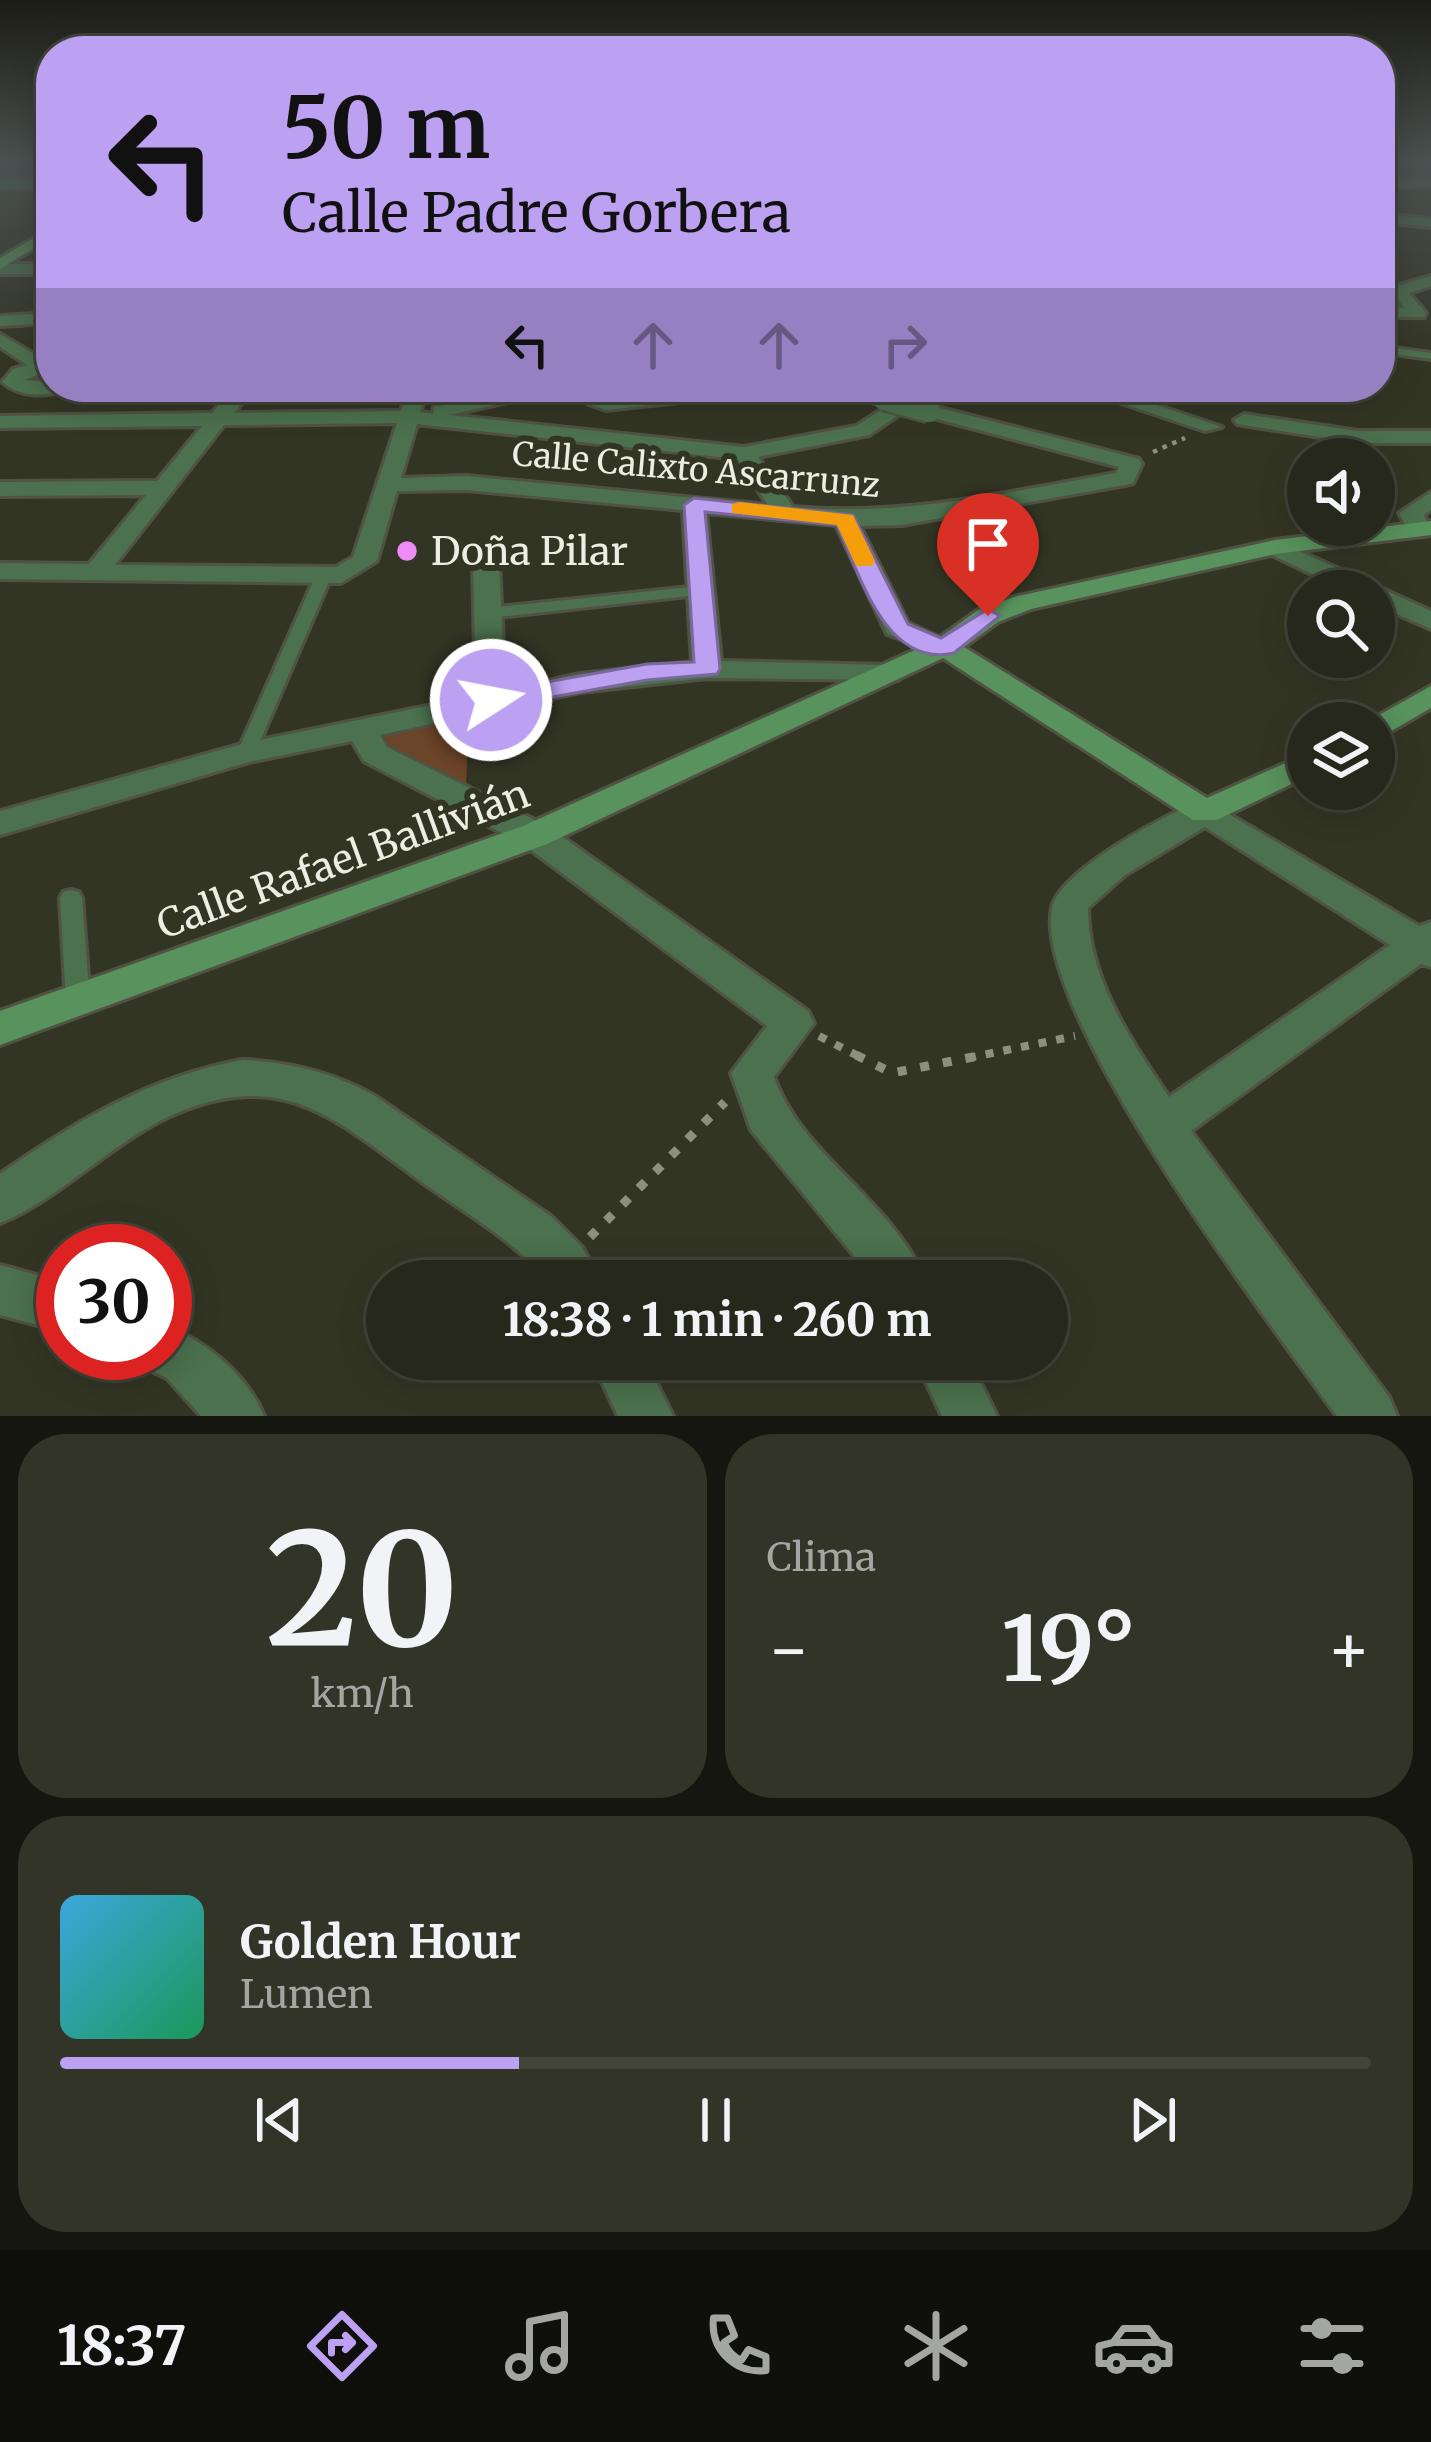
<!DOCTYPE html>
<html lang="es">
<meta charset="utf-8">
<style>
:root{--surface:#26281b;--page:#323428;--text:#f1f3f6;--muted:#a4a6a3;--line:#42443a;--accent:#bca0f2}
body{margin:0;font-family:Merriweather,serif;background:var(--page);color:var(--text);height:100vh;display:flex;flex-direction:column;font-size:45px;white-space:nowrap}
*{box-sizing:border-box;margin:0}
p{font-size:39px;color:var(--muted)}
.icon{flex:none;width:66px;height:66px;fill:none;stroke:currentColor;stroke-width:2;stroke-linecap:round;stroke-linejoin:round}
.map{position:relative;height:1416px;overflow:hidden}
.side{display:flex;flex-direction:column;gap:18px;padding:18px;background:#15160f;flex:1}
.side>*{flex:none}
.banner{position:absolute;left:36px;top:36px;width:1359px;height:366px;border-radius:48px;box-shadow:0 6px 30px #0003,0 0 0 3px var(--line);background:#bca0f2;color:#111;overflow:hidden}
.buttons{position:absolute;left:1287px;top:438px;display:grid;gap:24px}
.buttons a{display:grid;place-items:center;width:108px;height:108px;border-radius:50%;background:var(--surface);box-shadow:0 6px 30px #0003,0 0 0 3px var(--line);font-size:60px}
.speed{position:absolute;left:36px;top:1224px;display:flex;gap:24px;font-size:60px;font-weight:700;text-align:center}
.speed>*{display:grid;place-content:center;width:156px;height:156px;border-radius:50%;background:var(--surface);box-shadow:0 6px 30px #0003,0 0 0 3px var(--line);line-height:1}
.speed .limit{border:18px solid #d22;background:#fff;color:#111}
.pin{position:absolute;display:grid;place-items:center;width:102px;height:102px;color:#fff;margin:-123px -51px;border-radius:50% 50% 50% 0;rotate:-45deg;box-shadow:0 0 12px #0007}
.pin .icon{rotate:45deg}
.me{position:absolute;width:132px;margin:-66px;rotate:79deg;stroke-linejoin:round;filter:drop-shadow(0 0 9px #0008)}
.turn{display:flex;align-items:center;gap:42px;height:252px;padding:0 48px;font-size:54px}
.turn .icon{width:156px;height:156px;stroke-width:2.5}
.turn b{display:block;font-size:84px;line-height:102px}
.lanes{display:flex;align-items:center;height:114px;padding:0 48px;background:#0003;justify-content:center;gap:60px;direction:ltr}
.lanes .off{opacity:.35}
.big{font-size:90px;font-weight:700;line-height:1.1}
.side .tile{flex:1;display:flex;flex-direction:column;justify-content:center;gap:18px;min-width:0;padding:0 42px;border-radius:48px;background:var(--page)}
.side .dial{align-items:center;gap:0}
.dial b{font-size:156px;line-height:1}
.song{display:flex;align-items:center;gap:36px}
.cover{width:144px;height:144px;border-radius:18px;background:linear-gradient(135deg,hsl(200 70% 55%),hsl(150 70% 35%))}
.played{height:12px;border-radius:6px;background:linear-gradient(90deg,var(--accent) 35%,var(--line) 35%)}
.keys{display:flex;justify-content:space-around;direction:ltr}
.heat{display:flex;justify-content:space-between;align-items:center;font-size:66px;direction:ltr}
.side .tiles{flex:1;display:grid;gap:18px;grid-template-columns:1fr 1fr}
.tile:last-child{grid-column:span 2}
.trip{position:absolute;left:366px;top:1260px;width:702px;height:120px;border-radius:60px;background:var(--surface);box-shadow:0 6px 30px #0003,0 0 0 3px var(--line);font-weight:700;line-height:120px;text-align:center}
.tabs{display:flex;height:192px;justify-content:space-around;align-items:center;background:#0f100b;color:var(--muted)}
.tabs .icon{width:84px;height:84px}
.tabs .active{color:var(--accent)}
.tabs b{font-size:54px;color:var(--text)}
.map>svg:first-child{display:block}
</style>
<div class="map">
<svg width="1431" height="1416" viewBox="0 0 1431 1416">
<rect width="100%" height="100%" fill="#333524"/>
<path fill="#6c4428" d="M504,706L468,740L466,785L386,749L383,736Z"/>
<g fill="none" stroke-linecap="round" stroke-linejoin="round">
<defs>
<path id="lane" d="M1380,346L1431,353V359L1380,352Z
M580,387H592L597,399L607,402L725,391L731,394L725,397L606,410L588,404Z
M323,572L331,577L255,753L246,759L239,757L237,753L315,577Z
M700,586L706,588L708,591L706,594L489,618L481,613L489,608Z
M71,890L79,892L82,898L90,1002L86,1009L78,1012L70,1009L66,1002L60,898L63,892Z"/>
<path id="street" d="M1431,177V185L1380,189V181Z
M0,180H51V188H0Z
M1380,214L1431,219V227L1380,222Z
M0,264H51V274H0Z
M1431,276V286L1409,293L1426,313L1424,317H1380V307L1405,308L1393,293L1397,286Z
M51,313V323L0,326V316Z
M0,334L44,360L51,358V370L24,380L51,382V387H69L66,391C42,396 22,398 2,382L13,369L27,365L0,347Z
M234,387H254L234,413L401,411L408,387H428L420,412L433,414L434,407L535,387H575L449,415L744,447L856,426L917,387H940L869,435L758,457L793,507C904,517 1008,492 1116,473L1119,467L922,415V407L929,405L1139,459L1142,464L1133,483L1125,485L902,525L860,526L908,623L959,647L945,655L887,634L836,525L706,513L721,661L888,665L898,668L902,674L898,680L707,678L580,692L380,735L387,747L547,826L808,1011L814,1023L774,1077C801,1155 892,1200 926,1281H875L751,1130L731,1073L767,1026L523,844L364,761L352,741L249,762L0,835V811L246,743L476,696L473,561L477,556L486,553L499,561L505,690L580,674L692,662L683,510L467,490L397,491L377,561L341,583L0,579V563L89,564L146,495L0,496V482L157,481L202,426L0,428V416L212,413ZM397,423L353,557L336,567L115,565L224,425ZM417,424L737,459L768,505L467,476L401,478Z
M837,387H857L894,399L884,405L838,394Z
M1073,387H1103L1222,427L1205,431Z
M1244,414L1358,431H1431V443H1358L1237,424L1234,420Z
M1431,492V510L1424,515L1429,527L1425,532H1409L1399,513Z
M1275,540L1431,611V629L1374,604V591H1347L1266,552L1263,547Z
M1205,800L1419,926L1431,922V967L1421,964L1191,1131L1389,1397L1397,1416H1337C1271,1325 1031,1010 1052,908C1059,871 1170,811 1205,800ZM1205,827L1390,945L1169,1097C1130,1039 1088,978 1088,908L1125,875Z
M242,1060C290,1062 333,1072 375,1096L552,1217L582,1247L601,1281H548C513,1240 469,1215 426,1185C339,1123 285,1064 170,1116C110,1144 58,1200 0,1223V1174C76,1121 150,1077 242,1060Z
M0,1265L63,1282V1332L0,1315Z
M165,1325C206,1342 246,1373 264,1416H201L167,1378L147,1369L140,1353H165Z
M591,1359H645L673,1416H618Z
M915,1359H969L997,1416H942Z"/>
<path id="secondary" d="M51,228V238L0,269V258Z
M1431,521V535L1275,554L1031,609L998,622L964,647L1207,798L1308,753V776L1217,820H1193L943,658L547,844L0,1045V1011L523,826L935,641L978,610L1014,597L1275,540Z
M1431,686V708L1374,741V723H1365Z"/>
</defs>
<use href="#lane" stroke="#505343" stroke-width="6"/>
<use href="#street" stroke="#505343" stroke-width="6"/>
<use href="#secondary" stroke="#505343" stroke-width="6"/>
<path stroke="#8c8f81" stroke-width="3" stroke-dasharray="3 4.5" stroke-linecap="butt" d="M741,393L797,387
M1266,395L1272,387"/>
<path stroke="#8c8f81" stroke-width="4.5" stroke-dasharray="4.5 6" stroke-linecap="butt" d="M741,393L751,392
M1259,403L1268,392
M1153,452L1185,438"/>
<path stroke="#8c8f81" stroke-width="8" stroke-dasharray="8 10" stroke-linecap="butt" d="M819,1036L862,1058
M968,1058L1075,1036"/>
<path stroke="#8c8f81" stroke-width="9" stroke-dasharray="9 14" stroke-linecap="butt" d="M856,1055L892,1073L983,1055
M590,1237L725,1102"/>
<use href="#lane" fill="#4c714e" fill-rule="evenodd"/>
<use href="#street" fill="#4c714e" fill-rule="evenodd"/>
<use href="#secondary" fill="#58925c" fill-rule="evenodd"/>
<defs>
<path id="street-bridge" d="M884,399L929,411"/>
</defs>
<use href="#street-bridge" stroke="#505343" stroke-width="27" stroke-linecap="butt"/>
<use href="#street-bridge" stroke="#4c714e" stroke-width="22"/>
</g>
<linearGradient id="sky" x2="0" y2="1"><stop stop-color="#1c1d14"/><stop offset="0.45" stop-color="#4a5150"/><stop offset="1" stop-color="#4a5150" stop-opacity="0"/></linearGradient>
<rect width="1431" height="361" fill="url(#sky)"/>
<path fill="#bca0f2" stroke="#7a689d" stroke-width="3" d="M694,498L853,515L908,624L941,638L988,609L1000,616L954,653C885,669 859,572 837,525L705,512L720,669L717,674L647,680L491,708L482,706L478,700L491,692L647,664L694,662L684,505Z"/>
<path fill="#f59e0b" d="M739,502L853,515L875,561L872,566H856L837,525L732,513V504Z"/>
<circle fill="#ef8bf6" stroke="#333524" stroke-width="4.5" cx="407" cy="551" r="12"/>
<g text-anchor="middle" stroke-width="12" stroke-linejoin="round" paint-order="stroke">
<g font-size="33" fill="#ebeee3" stroke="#333524">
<text transform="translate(696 469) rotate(5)" y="12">Calle Calixto Ascarrunz</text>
</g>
<g font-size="39" fill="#ebeee3" stroke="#333524" text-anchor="start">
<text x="431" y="565">Doña Pilar</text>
</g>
<g font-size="39" fill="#ebeee3" stroke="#333524">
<text transform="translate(343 859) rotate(-20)" y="14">Calle Rafael Ballivián</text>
</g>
</g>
</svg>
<div class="buttons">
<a><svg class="icon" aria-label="sound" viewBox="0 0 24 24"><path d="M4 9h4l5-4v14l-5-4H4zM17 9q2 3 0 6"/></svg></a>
<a><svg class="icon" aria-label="search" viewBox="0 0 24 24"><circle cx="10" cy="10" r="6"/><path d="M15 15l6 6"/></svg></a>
<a><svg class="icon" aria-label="layers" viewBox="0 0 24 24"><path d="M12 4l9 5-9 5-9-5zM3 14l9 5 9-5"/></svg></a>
</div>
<div class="speed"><div class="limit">30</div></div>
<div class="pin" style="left:988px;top:616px;background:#d93025"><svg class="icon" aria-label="arrive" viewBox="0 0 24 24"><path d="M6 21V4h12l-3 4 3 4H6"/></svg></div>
<svg class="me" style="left:491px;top:700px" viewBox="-20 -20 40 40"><circle r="17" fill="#bca0f2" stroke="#fff" stroke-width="3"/><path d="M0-11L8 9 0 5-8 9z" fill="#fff"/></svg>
<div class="trip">18:38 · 1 min · 260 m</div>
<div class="banner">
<div class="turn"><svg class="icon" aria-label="left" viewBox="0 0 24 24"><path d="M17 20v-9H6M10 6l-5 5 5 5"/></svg><div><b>50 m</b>Calle Padre Gorbera</div></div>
<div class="lanes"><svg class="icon" aria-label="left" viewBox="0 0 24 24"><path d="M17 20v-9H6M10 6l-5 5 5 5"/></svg><svg class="icon off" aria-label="ahead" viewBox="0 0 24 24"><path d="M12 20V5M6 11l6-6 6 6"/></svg><svg class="icon off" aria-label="ahead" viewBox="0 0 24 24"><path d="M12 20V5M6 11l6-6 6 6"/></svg><svg class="icon off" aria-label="right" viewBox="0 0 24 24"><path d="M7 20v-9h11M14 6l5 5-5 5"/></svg></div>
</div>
</div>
<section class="side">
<div class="tiles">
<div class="tile dial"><b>20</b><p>km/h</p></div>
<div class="tile"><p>Clima</p>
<div class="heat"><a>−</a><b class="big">19°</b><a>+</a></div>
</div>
<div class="tile">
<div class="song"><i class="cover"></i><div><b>Golden Hour</b><p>Lumen</p></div></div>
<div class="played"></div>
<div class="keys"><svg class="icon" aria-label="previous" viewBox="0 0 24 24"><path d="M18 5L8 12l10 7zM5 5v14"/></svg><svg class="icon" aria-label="pause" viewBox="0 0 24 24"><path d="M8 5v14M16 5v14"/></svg><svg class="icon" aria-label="next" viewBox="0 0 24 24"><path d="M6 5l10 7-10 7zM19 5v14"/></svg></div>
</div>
</div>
</section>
<nav class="tabs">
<b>18:37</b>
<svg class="icon active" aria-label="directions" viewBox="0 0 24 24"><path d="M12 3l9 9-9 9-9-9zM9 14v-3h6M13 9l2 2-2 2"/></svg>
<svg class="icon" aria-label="music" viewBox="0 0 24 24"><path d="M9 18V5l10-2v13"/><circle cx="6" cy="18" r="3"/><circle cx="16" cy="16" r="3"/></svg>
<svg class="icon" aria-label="phone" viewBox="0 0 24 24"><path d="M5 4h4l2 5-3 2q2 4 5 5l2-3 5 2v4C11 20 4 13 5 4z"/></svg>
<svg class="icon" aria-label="climate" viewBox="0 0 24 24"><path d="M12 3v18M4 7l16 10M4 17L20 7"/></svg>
<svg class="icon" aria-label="car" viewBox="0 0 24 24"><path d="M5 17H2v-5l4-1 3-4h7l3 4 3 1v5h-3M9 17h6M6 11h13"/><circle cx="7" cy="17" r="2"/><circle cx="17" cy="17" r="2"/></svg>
<svg class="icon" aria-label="filters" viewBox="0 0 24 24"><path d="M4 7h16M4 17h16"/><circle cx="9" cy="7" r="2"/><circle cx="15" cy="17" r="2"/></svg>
</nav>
